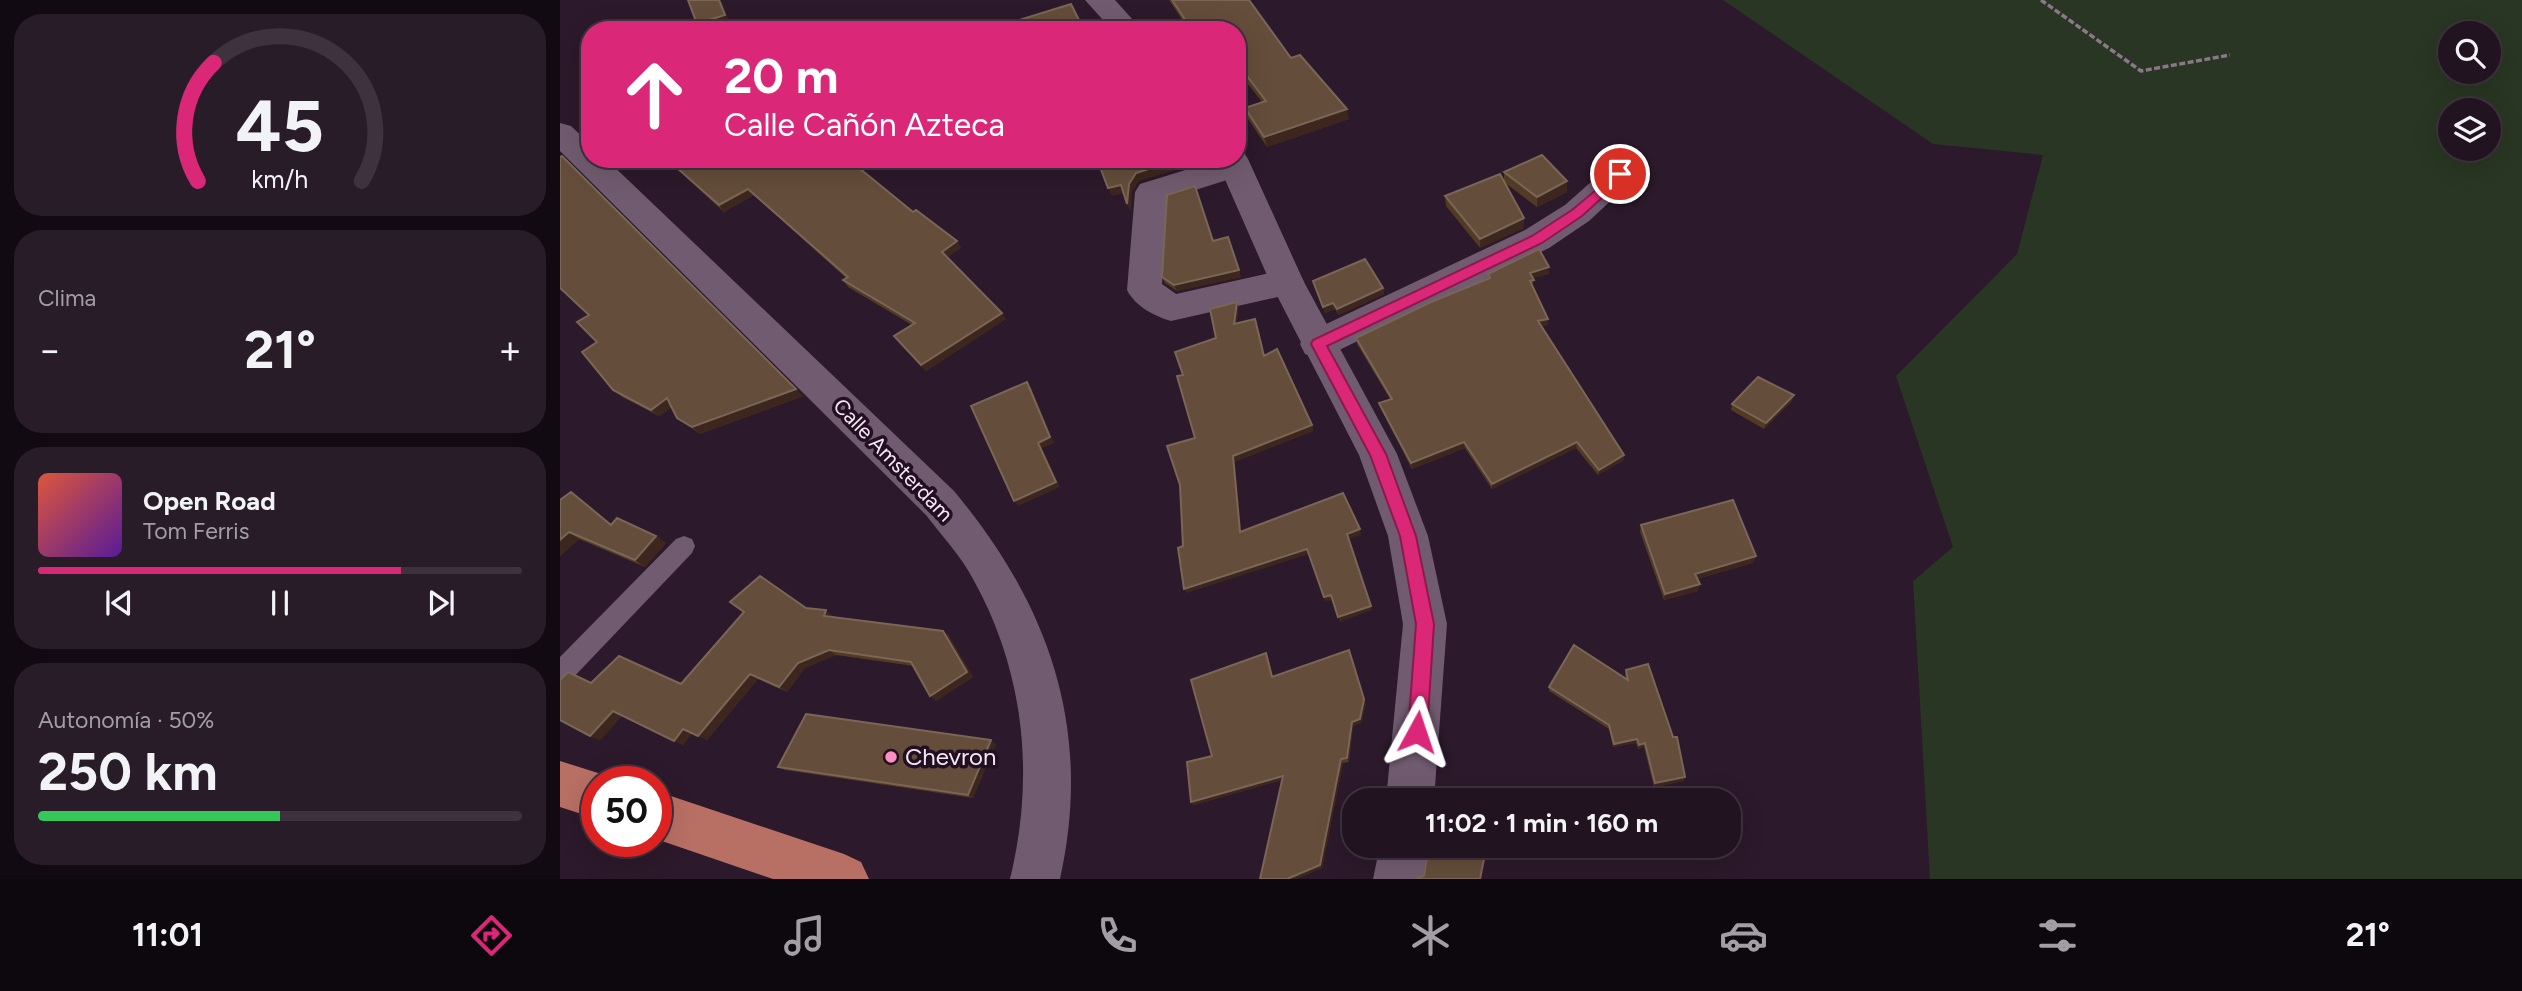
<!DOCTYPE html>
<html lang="es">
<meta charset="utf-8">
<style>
:root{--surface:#211320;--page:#291c29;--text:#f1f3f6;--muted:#a29ea5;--line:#3e323e;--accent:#db2777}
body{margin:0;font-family:Figtree,sans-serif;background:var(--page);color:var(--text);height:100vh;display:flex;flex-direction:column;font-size:26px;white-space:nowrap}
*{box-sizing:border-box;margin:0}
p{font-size:23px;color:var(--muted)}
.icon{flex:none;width:38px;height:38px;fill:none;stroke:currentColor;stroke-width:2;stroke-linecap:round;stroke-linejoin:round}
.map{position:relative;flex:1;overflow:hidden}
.details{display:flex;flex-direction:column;gap:14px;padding:14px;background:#120a12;width:560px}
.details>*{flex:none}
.banner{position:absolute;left:21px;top:21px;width:665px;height:147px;border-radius:28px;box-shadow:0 7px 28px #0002,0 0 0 2px var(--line);background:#db2777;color:#fff;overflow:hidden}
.fabs{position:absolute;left:1878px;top:21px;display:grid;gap:14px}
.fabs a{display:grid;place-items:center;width:63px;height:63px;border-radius:50%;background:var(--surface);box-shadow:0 7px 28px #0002,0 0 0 2px var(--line);font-size:35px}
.speed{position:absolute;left:21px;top:766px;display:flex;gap:14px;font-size:35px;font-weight:700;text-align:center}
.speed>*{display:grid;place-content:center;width:91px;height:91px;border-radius:50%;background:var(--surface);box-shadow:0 7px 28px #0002,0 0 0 2px var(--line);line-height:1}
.speed .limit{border:10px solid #d22;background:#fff;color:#111}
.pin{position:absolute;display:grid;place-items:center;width:60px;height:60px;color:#fff;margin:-30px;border:4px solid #fff;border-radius:50%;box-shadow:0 2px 7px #0007}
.me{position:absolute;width:77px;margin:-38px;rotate:5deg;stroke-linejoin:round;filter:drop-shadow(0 0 5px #0008)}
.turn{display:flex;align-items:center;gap:24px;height:147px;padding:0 28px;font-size:32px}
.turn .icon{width:91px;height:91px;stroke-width:2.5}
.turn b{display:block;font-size:49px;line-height:60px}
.big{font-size:52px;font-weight:700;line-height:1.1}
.details .tile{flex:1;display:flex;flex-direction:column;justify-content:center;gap:10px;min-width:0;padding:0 24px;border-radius:28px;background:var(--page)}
.details .dial{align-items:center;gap:0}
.dial svg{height:182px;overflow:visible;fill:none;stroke:var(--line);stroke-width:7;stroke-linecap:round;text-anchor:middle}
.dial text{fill:var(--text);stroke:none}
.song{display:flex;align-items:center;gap:21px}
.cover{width:84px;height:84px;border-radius:10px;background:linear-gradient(135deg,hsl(10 70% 55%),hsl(270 70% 35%))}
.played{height:7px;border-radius:4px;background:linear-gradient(90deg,var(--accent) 75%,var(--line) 75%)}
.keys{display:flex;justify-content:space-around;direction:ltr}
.heat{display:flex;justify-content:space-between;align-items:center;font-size:38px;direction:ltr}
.charge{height:10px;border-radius:5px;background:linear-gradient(90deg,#34c759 50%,var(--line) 0)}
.trip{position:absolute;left:782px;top:788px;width:399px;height:70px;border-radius:28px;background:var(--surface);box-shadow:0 7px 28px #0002,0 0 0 2px var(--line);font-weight:700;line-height:70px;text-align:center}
.tabs{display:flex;height:112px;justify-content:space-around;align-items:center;background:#0d080d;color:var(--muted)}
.tabs .icon{width:49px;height:49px}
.tabs .on{color:var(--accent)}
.tabs b{font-size:32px;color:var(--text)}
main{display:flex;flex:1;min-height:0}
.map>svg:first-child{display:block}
</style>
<main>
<section class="details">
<div class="tile dial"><svg viewBox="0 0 100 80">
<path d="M14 69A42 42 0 1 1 86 69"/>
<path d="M14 69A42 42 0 0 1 21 17" stroke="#db2777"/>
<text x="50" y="56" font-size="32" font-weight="700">45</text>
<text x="50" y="72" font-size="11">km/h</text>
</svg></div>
<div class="tile"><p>Clima</p>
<div class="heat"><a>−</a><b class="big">21°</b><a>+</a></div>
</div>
<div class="tile">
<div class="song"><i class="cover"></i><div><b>Open Road</b><p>Tom Ferris</p></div></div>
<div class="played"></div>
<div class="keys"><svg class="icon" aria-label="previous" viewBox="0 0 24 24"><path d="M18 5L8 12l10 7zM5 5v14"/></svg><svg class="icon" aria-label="pause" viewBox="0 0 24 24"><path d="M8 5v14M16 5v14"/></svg><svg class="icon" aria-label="next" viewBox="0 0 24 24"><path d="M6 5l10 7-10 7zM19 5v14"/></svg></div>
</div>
<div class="tile"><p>Autonomía · 50%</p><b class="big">250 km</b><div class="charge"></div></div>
</section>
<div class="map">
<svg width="1962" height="879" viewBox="0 0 1962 879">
<rect width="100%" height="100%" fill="#2c192b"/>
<path fill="#293623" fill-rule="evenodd" d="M1163,0H1962V879H1370L1353,581L1393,547L1336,376L1457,254L1483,155L1373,144ZM1890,33H1928V72H1890ZM1928,110V149H1890V110Z"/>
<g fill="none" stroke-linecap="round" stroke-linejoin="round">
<path stroke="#897888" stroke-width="3.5" stroke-dasharray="6 2.5" stroke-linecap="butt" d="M1481,0L1581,71L1670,55"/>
<path fill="#715b70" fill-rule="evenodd" d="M124,536L132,539L135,546L132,553L9,682L0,685V657L116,539Z"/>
<path fill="#715b70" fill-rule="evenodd" d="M0,123L11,126L30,144V159H46L394,491C490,606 533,730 500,879H450C475,777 465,672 413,579C401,556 382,536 366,515L0,151Z
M677,156L686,158L691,166L686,174L607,199L602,284L616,294L727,269L739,273L744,282L739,291L727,295L611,321C594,316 575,306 567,290L575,192L580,184L661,159H677Z
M1060,163L1071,166L1076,174L1071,182L1029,221L989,248L771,354L758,358L745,354L740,344L745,334L965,230L1005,205L1049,166Z"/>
<path fill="#715b70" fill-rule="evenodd" d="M525,0H555L582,30H552Z
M677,150L683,151L688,159L744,282L837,454L868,536L887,624L874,800H826L843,624L828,536L799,455L710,282L656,159H677Z
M820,845H868L863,879H813Z"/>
<path fill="#b97064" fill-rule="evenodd" d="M0,761L54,778L55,782H37V819L0,807Z
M96,791L284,854L301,862L309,879H213L96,839Z"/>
</g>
<path fill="#523b24" d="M609,0H689L731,58L789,119L707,147L688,119L685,108L702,102L677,70V30H629Z
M106,159H251L262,168L353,212L397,241L401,248L387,257L446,319L366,371L334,336L352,325L288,287L283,280L286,278L194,195L164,212Z
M944,172L1007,192L977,207L944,182L964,218V228L920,248L886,206L885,196L944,182Z
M668,237L681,277L617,291L605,283L602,277L653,241Z
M928,274H989L973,278V286L988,325L981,326L1064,455V460L1038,475L1016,448L932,489L905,448L852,469L821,409L819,403L830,399L797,344L796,338L929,279Z
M753,281L823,288L824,294L779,315L775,309L765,313Z
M29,315L243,396L140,434L117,418L112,407L99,416L62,397L53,390Z
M1232,401L1204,429L1171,410L1172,404Z
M21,499L51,524L96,536L106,543L85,567L19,539L0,556V500Z
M1081,525L1196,556L1193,563L1137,579L1138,591L1104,600L1080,532Z
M246,608L273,616L272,617L383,631L389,636L413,677L376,701L354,666L276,655L245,668L227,692L198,679L147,740L132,733L123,745L63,715L40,740L30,736L31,683L121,684Z
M706,653L708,657L713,677L806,703L801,723L793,726L789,762L783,763L762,868L736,879H700L722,780L634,805L631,802Z
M1066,670L1124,781L1094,787L1084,747L1078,749L1076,743L1053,747L1049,729L989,691V687L1066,678L1065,675Z
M436,744L413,798L225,770L218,767Z"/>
<path fill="#3c261d" d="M159,0H161L169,21L141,30L137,24Z
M787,109L789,119L707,147L704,137Z
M620,159H641L642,162L579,181L572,192L571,212L567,204L569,184L576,173Z
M1007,181V192L977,207V197Z
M561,185L565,193L552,196L548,188Z
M188,189L194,195L164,212L159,205Z
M964,218V228L920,248V239Z
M397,241L401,248L386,258L382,252Z
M989,267V274L970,279V273Z
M679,270L681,277L617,291L614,285Z
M823,288L824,294L779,315L777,309Z
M677,302L679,308L676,330L674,324Z
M773,303L775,309L765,313L763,307Z
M442,313L446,319L366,371L361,365Z
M988,319V325L978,327V321Z
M467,382L471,387L494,443L482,448L500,487L458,506L454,501L478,443Z
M236,389L243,396L140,434L132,427Z
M1234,395L1232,401L1204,429L1206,423Z
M107,398L115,405L99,416L91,410Z
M752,425L754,431L675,462L682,537L680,532L673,456Z
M904,442L905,448L852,469L851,463Z
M1017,442L1016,448L932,489V484Z
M1064,455V460L1038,475L1039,470Z
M11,492L21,499L61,532L51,525Z
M800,529L801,535L789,539L787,534Z
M9,532L19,539L0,556V540Z
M96,536L106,543L85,567L75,560Z
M747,549L749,554L627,593L624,589Z
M1196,556L1193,563L1133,580L1135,574Z
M1140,584L1138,591L1104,600L1105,594Z
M771,595L773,600L765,602L764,597Z
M811,606L812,610L780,622L778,617Z
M266,610L273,616L271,621L264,616Z
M383,631L389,636L413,677L376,701L370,696Z
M269,650L276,655L245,668L227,692L219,687L238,663Z
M789,650L806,703L801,723L793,726L789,762L787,758Z
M190,674L198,679L147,740L138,736Z
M53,711L63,715L40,740L30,736Z
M123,729L132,733L123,745L114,741Z
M1077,739L1076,743L1053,747L1054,744Z
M431,740L436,744L413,798L408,795Z
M1085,743L1084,747L1078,749L1079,745Z
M781,759L783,763L762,868L736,879H727Z
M723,776L725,779L634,805L631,802Z
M1125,777L1124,781L1094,787L1095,783Z
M926,849V853L921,879H920Z"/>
<path fill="#644d3a" stroke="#7a6657" stroke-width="2" d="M128,0H159L165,15L137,24Z
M612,0H689L731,58L740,55L787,109L704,137L685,108L706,101L677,63V30H632Z
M511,4L524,30H428L433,28Z
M982,155L1007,181L977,197L944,172Z
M2,156L236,389L132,427L117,418L107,398L91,410L53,390L22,352L37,342L17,322L29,315L0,288V157Z
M107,159H251L262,168L276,159H288L353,212L356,210L397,241L382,252L442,313L361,365L334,336L355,323L283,280L288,277L188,189L159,205Z
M537,159H620L576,173L569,184L567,204L561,185L548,188Z
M940,174L964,218L920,239L885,196Z
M635,186L653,241L668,237L679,270L614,285L602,277L607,195Z
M979,249L989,267L970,273L974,280L970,281L988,319L978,321L1064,455L1039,470L1017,442L932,484L904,442L851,463L819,403L832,399L796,338L871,302L930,278L928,274Z
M805,259L823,288L777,309L773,303L763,307L753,281Z
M677,302L674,324L695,319L704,356L717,349L752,425L673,456L680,532L783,493L800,529L787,534L811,606L778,617L771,595L764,597L747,549L624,589L618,548L623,546L620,485L607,446L635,438L617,376L623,375L615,352L656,338L650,309Z
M1198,377L1234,395L1206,423L1172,404Z
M467,382L490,437L478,443L496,482L454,501L411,406Z
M11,492L51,525L57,518L96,536L75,560L9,532L0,540V500Z
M1173,500L1196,556L1135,574L1140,584L1105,594L1081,525Z
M200,576L246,608L266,610L264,616L383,631L407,672L370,696L351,662L269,650L238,663L219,687L190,674L138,736L123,729L114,741L53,711L30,736L0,720V680L8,672L31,683L59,656L121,684L184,612L170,602Z
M1014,645L1068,680L1066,670L1088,664L1113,737H1117L1125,777L1095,783L1085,743L1079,745L1077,739L1054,744L1049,725L989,687Z
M789,650L804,699L800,719L792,722L787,758L781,759L760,865L727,879H700L723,776L631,802L627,762L652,756L631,680L706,653L712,677Z
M246,714L431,740L408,795L218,767Z
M869,845H905L926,849L920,879H856V878L864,876Z"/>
<path fill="#db2777" stroke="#8e194d" stroke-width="2" d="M1060,170L1067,174L1065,177L1022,216L982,243L767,346L826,454L856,536L874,624L867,732L864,739L857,742L850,739L848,732L856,624L840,536L810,455L751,344L753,340L972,236L1012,210Z"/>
<circle fill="#fd8ec0" stroke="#220f21" stroke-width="2.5" cx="331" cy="757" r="7"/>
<g text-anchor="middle" stroke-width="7" stroke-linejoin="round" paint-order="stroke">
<g font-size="21" fill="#f4e7f4" stroke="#220f21">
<text transform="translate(333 460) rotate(46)" y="7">Calle Amsterdam</text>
</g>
<g font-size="24" fill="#f4e7f4" stroke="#220f21" text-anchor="start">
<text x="345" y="765">Chevron</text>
</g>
</g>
</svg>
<div class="fabs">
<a><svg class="icon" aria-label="search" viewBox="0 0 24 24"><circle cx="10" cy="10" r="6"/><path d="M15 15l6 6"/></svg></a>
<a><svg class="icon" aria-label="layers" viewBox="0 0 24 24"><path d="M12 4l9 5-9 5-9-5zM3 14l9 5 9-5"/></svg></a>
</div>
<div class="speed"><div class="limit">50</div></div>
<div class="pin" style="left:1060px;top:174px;background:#d93025"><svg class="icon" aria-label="arrive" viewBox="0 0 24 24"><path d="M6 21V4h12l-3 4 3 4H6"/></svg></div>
<svg class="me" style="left:857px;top:732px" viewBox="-20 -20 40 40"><path d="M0-17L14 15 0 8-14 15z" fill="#db2777" stroke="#fff" stroke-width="4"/></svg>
<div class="trip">11:02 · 1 min · 160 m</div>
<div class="banner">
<div class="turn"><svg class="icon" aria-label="ahead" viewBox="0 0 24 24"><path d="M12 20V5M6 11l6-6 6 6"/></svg><div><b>20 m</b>Calle Cañón Azteca</div></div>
</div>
</div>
</main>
<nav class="tabs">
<b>11:01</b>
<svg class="icon on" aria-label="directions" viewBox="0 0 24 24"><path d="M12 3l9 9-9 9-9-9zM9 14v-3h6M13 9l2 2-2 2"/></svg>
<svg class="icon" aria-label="music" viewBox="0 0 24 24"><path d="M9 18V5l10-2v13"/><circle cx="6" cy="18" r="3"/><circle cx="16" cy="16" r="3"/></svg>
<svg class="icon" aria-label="phone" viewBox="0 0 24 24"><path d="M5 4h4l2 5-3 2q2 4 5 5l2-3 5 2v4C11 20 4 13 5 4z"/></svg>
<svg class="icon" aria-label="climate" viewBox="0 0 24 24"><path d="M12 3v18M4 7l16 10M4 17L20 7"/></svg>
<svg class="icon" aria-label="car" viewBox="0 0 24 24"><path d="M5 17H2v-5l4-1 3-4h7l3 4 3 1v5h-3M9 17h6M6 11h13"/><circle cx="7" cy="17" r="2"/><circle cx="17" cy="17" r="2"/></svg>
<svg class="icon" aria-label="filters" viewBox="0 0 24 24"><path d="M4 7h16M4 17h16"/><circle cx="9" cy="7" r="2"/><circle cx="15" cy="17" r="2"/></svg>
<b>21°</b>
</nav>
